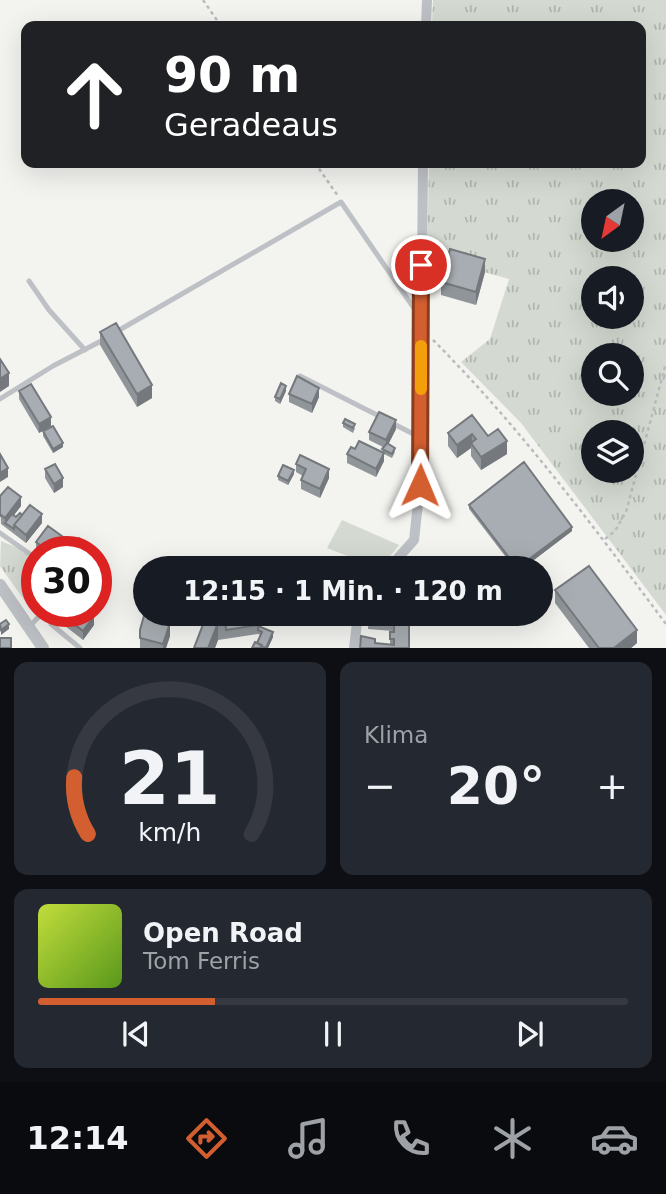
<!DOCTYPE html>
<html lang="de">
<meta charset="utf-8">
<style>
:root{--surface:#171b24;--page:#242831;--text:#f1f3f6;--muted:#9ea1a6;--line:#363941;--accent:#d35e30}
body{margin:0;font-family:"DejaVu Sans",sans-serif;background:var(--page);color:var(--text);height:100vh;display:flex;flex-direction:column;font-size:26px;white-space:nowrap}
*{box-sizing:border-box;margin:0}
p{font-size:23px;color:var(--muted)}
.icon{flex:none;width:38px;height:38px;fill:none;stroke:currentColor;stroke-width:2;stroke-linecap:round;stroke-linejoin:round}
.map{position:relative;height:648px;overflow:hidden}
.drawer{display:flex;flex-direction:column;gap:14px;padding:14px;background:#0d0f14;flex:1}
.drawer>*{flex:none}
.guide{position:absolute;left:21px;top:21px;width:625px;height:147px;border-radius:14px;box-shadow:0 7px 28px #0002;background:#202124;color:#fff;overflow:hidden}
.needle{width:46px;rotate:213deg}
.fabs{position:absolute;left:581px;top:189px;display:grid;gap:14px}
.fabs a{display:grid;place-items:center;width:63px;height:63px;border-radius:50%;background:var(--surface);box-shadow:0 7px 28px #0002;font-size:35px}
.speed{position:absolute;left:21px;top:536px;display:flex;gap:14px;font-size:35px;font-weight:700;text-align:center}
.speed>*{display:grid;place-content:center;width:91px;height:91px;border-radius:50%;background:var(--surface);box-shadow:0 7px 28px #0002;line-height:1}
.speed .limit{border:10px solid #d22;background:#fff;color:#111}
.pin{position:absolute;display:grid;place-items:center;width:60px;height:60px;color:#fff;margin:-30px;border:4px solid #fff;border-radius:50%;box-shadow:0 2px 7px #0007}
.me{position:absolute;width:77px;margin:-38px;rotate:1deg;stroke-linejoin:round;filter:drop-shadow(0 0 5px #0008)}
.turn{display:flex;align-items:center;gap:24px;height:147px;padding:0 28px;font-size:32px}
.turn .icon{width:91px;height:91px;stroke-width:2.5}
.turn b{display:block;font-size:49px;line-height:60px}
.big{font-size:52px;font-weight:700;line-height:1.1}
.drawer .card{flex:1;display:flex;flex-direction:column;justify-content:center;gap:10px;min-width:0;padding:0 24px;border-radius:14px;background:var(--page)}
.drawer .dial{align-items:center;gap:0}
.dial svg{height:182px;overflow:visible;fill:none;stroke:var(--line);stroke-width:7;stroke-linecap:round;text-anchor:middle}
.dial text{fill:var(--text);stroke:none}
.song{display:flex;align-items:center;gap:21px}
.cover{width:84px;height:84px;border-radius:10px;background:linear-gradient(135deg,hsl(70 70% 55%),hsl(90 70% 35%))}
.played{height:7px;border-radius:4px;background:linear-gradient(90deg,var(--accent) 30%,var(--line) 30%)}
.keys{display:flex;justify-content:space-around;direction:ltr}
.heat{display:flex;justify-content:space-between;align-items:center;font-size:38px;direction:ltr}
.drawer .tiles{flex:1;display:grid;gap:14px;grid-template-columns:1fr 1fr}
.card:last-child{grid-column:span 2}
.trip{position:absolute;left:133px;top:556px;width:420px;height:70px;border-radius:35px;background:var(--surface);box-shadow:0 7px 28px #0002;font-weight:700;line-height:70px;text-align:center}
.tab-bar{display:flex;height:112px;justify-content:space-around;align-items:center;background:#090b0e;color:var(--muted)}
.tab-bar .icon{width:49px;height:49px}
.tab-bar .active{color:var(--accent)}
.tab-bar b{font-size:32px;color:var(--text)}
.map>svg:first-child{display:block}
</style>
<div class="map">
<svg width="666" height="648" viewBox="0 0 666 648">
<defs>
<pattern id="grass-tufts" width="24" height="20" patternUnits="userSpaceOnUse" patternTransform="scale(1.75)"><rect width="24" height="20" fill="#d4dad1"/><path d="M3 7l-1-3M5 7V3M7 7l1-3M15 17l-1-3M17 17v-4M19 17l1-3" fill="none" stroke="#b0b5af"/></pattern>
</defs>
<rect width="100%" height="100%" fill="#f3f3f0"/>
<path fill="url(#grass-tufts)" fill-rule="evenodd" d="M433,0H666V615L521,423L461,362L490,339L509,279L427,256L429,163H640V26H432ZM593,201H632V240H593ZM593,278H632V317H593ZM593,355H632V394H593ZM593,432H632V471H593Z
M1,541L18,548L37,563V611H40L38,615H35L0,566Z"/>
<path fill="#d4dad1" d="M342,520L399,545L380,569H370L368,564L327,548Z"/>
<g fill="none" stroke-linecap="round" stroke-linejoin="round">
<path stroke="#b9bbbd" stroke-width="2.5" stroke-dasharray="3.5 3.5" stroke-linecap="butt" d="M203,0L221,26
M315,163L338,196
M433,340C520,427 593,526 666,624
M605,539L615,531L626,512L666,363"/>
<path stroke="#bdc0c4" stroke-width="5" d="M29,281L49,310L85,350
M116,332L341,202L420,317
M300,376L381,417
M0,399L53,366L105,339
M392,423L421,438
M0,533L37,559
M51,624L80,648
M29,627L44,611"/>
<path stroke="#bdc0c4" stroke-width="10" d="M426,26L427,0
M388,569L414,540L420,485L423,163
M354,648L358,614"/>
<path stroke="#bdc0c4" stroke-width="12" d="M0,585L43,648"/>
</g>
<path fill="#909599" d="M485,272L476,305L441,295V282Z
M100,332L152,398L137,407L100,345Z
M19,391L51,426L39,433L19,399Z
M286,391L280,404L275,401V397Z
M289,394L319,397L312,413L289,402Z
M472,415L488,436L507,454L481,470L471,456V448L457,458L448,446V433Z
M343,423L355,428L353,433L343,427Z
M396,429L388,444L395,452L392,458L384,454V461L376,477L347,463V454L355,449L382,452L383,447L369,440V432Z
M43,431L63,447L53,453L43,436Z
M296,464L329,478L320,498L301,489V480L303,476L296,472Z
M45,469L63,487L54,493L45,478Z
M294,474L288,485L278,480V476Z
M0,496L21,506L14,515L16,517L22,515L42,523L26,543L1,524Z
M469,505L572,531L522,569H515L469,509Z
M36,542L70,549H89L87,551H36Z
M555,590L637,643L631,648H589L555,603Z
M52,611H88L94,625L83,640L60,622V619L52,613Z
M207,614L258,626L273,637L268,648H252L257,643L261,635L258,634L218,640L215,648H194Z
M369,614H394L393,631L368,629Z
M395,614H408L409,648L375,643L390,644V632H394L401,624H395Z
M418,614H435L432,624L418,619Z
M170,616V636L166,648H140V630Z"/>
<path fill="#75797d" d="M485,259V272L476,305V292Z
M9,373V386L0,392V379Z
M152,385V398L137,407V394Z
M286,386V391L280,404V399Z
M319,388V397L312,413V404Z
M51,417V426L39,433V424Z
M396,420V429L386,449V440Z
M472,434V446L471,443V448L457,458V445Z
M507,441V454L481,470V457Z
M63,443V447L53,453V449Z
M384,453V461L376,477V469Z
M8,468V477L0,482V473Z
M329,469V478L320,498V489Z
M294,470V474L288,485V481Z
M63,478V487L54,493V484Z
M21,497V506L7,524L5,523V518Z
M42,514V523L26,543V535Z
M572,527V531L522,569H517V568Z
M70,542V551H63Z
M94,616V625L83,640V631Z
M170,616V636L166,648H163V644Z
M218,623V640L215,648H208Z
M9,624V629L1,635V630Z
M637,630V643L631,648H614Z
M273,632V637L268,648H266Z"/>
<path fill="#a7adb2" stroke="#75797d" stroke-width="2" d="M450,249L485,259L476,292L441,282Z
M116,323L152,385L137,394L100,332Z
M0,359L9,373L0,379Z
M297,376L319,388L312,404L289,394Z
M281,383L286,386L280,399L275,397Z
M31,384L51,417L39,424L19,391Z
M379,412L396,420L386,440L369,432Z
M472,415L488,436L498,429L507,441L481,457L471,443L476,439L472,434L457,445L448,433Z
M345,419L355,424L353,428L343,423Z
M53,426L63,443L53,449L43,431Z
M359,441L384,453L376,469L347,454L351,447L355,449Z
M387,443L395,448L392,454L382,449Z
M0,454L8,468L0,473Z
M300,455L329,469L320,489L301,480L306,469L296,464Z
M524,462L572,527L517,568L469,505Z
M55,464L63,478L54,484L45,469Z
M283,465L294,470L288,481L278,476Z
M8,487L21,497L5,518L1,515L0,516V496Z
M30,505L42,514L26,535L14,525Z
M20,513L22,515L14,525V529L5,523L12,514L16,517Z
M48,526L70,542L63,551H48L36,542Z
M79,538L89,545L85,549L88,551H68Z
M349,561L358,569H342Z
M589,566L637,630L614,648H599L555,590Z
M61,611H88L94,616L83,631L60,613Z
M145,612V614H164L170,616L168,623H170L163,644L140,638V630Z
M207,614H225L226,622L218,623L208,648H194Z
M225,614H256L258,625L226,630Z
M369,614H394L393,622L368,620Z
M395,614H408V620L395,619Z
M6,620L9,624L1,630L0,624Z
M394,624H409V648H360L361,636L375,639V643L394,645V639H390V632H394Z
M258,626L273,632L266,648L257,643L262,632L258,630Z
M0,638H11V648H0Z
M255,642L262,645L261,648H252Z"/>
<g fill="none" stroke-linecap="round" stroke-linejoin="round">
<defs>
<path id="route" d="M420,485L421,265"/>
</defs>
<use href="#route" stroke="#893d1f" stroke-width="18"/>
<use href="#route" stroke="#d35e30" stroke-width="12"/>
<path stroke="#f59e0b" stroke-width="12" d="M421,389V346"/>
</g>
</svg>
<div class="fabs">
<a><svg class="needle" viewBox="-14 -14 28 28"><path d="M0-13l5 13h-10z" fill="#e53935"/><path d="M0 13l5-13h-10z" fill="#9ea1a6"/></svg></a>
<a><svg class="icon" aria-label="sound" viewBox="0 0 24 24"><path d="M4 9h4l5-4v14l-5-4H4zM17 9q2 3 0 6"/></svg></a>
<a><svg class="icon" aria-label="search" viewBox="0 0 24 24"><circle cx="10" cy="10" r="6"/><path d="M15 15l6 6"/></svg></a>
<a><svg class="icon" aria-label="layers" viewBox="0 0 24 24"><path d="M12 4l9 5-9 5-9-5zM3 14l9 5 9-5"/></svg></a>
</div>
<div class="speed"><div class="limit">30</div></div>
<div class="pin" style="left:421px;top:265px;background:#d93025"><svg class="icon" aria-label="arrive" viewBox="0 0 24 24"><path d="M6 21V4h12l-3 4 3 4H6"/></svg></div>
<svg class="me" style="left:420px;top:485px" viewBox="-20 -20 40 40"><path d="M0-17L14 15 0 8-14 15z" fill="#d35e30" stroke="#fff" stroke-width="4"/></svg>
<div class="trip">12:15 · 1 Min. · 120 m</div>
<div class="guide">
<div class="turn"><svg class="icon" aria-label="ahead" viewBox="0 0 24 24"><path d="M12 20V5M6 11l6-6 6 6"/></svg><div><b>90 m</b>Geradeaus</div></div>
</div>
</div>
<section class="drawer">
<div class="tiles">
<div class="card dial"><svg viewBox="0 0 100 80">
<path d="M14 69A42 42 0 1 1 86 69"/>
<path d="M14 69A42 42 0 0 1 8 44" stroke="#d35e30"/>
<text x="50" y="56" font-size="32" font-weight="700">21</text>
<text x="50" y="72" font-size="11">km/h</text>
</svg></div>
<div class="card"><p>Klima</p>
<div class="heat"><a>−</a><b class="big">20°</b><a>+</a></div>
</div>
<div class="card">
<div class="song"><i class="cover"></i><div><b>Open Road</b><p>Tom Ferris</p></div></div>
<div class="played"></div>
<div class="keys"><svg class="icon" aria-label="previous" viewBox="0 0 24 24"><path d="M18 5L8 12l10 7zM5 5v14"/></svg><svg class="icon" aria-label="pause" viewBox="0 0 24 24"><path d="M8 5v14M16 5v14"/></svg><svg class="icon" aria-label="next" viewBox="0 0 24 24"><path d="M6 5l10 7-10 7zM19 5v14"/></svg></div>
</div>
</div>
</section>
<nav class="tab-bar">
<b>12:14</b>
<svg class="icon active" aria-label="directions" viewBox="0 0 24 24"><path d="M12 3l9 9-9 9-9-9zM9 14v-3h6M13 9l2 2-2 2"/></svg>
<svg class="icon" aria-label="music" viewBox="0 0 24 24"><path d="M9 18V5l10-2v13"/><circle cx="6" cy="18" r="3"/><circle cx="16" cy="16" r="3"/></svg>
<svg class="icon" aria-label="phone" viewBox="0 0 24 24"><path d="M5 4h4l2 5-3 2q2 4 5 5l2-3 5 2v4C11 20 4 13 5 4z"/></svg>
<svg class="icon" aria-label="climate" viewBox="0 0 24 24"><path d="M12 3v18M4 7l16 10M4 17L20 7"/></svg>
<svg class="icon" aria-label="car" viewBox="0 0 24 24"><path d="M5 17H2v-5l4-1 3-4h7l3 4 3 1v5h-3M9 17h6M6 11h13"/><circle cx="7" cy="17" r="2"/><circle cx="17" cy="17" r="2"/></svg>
</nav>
